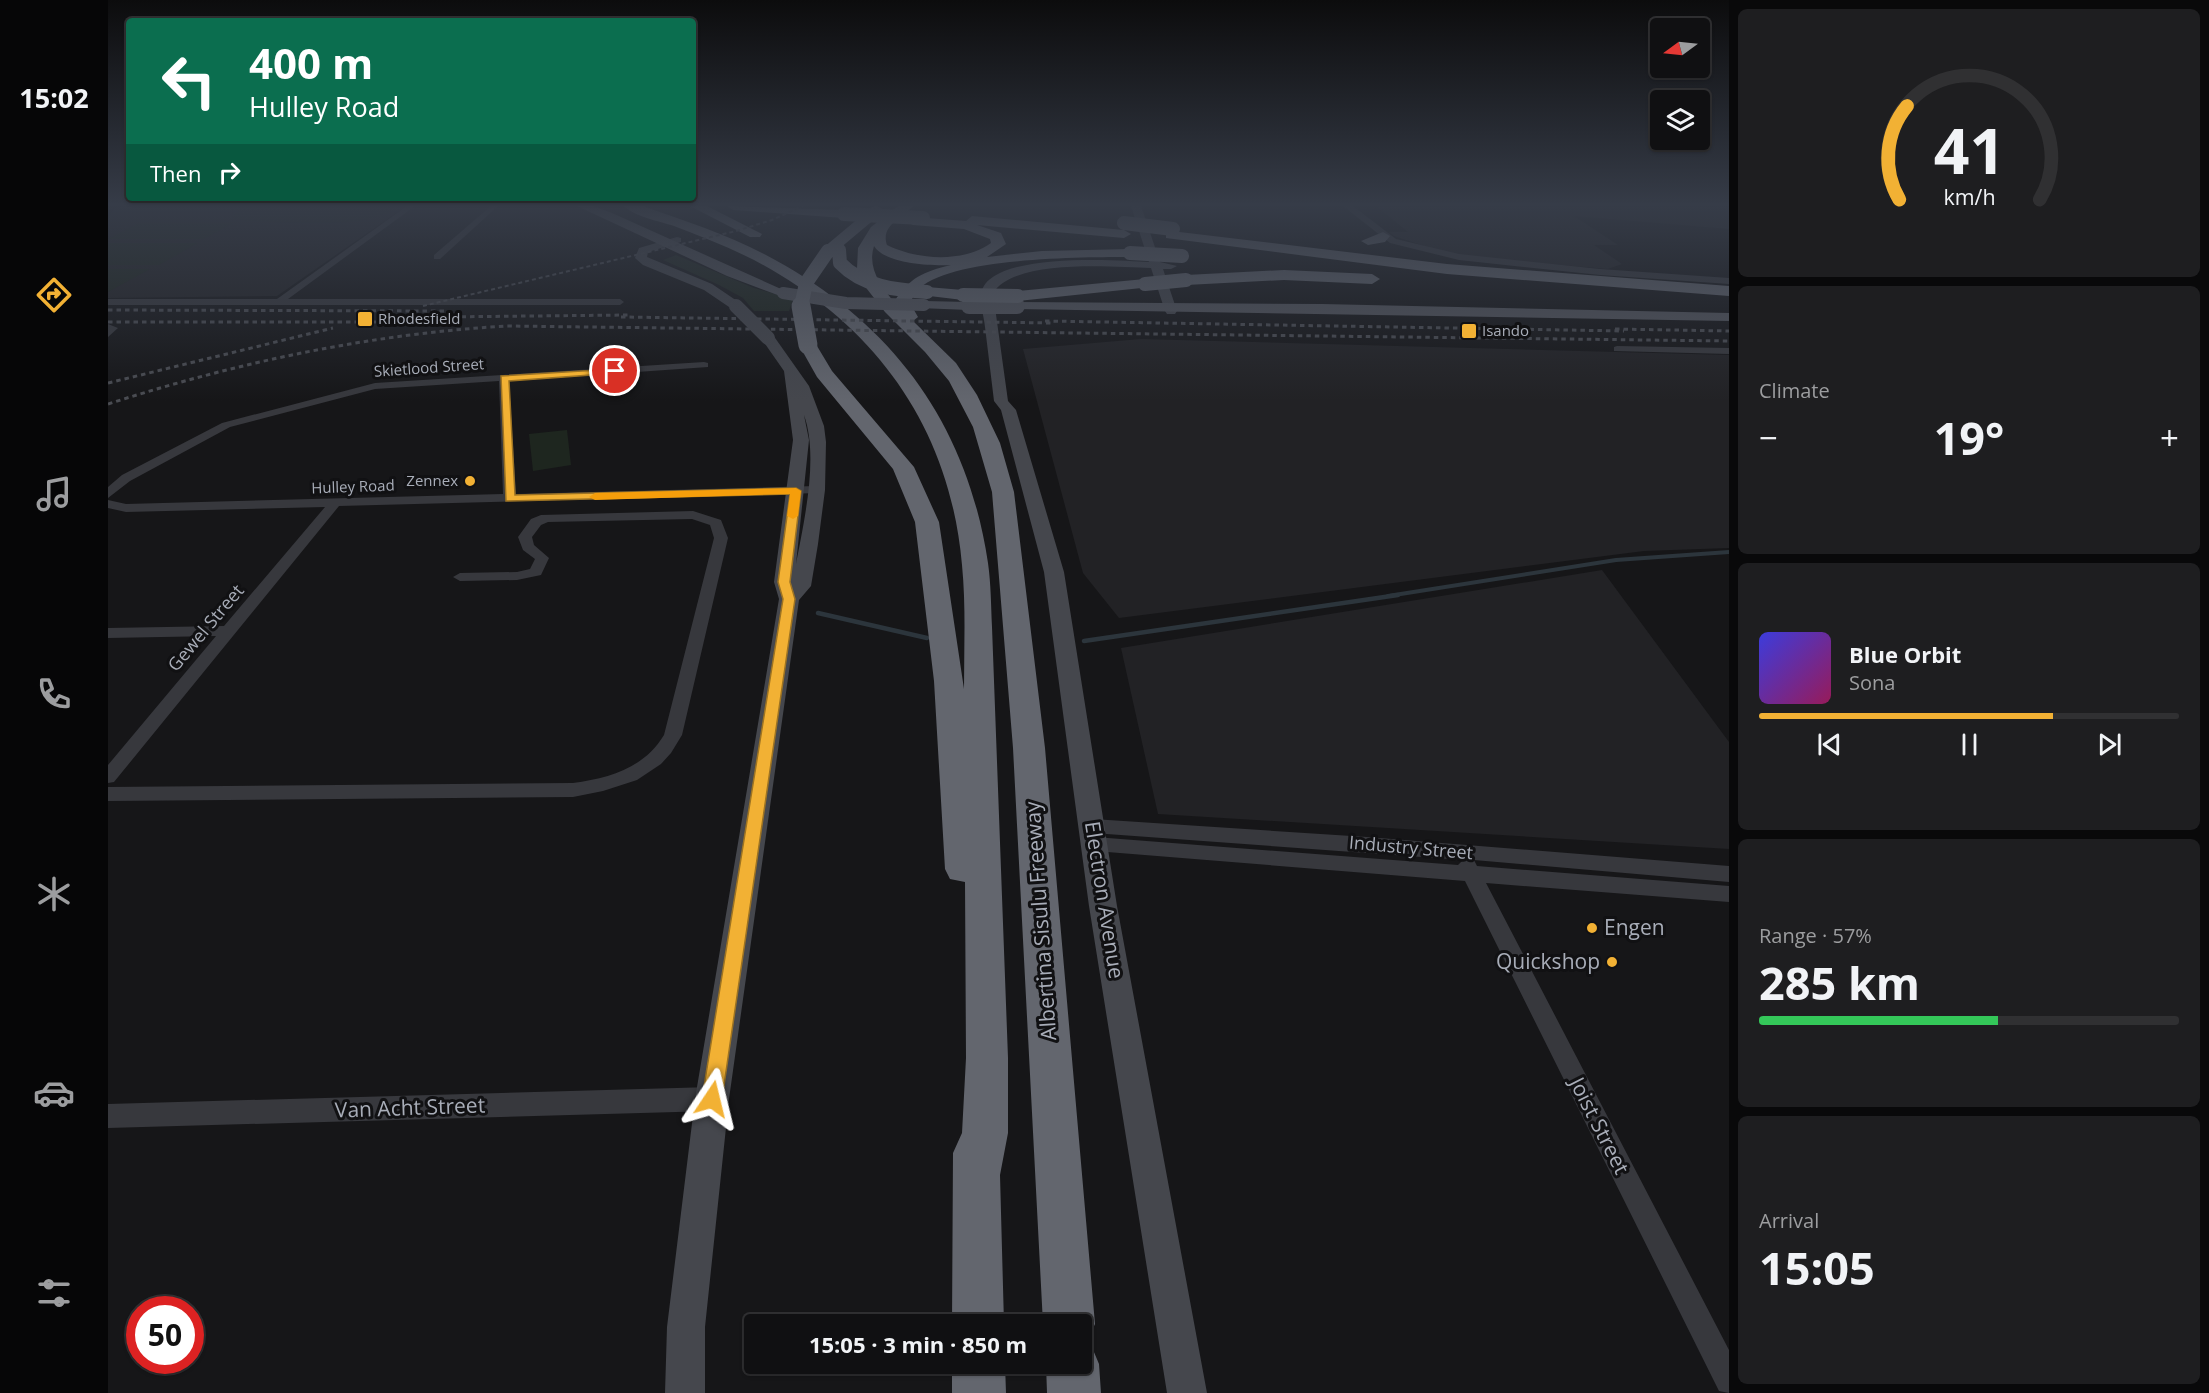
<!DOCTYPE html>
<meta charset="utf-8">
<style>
:root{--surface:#101012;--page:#1e1e20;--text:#f1f3f6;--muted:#9c9d9f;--line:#303032;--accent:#f2b134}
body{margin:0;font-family:"Open Sans",sans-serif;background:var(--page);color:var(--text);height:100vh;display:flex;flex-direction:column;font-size:22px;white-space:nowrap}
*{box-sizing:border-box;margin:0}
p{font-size:20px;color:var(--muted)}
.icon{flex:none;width:33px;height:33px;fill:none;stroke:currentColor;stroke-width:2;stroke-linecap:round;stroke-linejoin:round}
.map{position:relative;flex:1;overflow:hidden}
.sheet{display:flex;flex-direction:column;gap:9px;padding:9px;background:#09090a;width:480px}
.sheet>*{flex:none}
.hud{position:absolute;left:18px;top:18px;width:570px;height:183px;border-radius:6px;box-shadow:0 2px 4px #0004,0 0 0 2px var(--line);background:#0b6e4f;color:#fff;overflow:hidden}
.needle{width:39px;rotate:255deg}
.buttons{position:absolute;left:1542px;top:18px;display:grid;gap:12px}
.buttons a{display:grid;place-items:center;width:60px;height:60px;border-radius:6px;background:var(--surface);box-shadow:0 2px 4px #0004,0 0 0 2px var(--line);font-size:30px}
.speed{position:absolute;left:18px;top:1296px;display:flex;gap:12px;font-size:30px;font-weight:700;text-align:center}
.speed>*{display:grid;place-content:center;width:78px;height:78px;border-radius:50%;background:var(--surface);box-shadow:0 2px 4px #0004,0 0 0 2px var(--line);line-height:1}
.speed .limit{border:9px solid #d22;background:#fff;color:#111}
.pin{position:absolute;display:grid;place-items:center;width:51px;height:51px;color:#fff;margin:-26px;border:3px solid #fff;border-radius:50%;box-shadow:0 2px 6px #0007}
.me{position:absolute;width:66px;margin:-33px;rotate:10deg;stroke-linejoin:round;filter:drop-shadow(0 0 4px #0008)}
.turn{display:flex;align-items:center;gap:21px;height:126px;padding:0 24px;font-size:27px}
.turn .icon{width:78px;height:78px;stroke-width:2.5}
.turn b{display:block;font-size:42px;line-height:51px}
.then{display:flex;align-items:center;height:57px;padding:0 24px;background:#0003;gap:12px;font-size:22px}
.big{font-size:45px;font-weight:700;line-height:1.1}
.sheet .card{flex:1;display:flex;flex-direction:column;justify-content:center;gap:9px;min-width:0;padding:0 21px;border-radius:9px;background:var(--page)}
.sheet .dial{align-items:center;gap:0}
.dial svg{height:156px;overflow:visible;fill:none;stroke:var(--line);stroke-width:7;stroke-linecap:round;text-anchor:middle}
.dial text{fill:var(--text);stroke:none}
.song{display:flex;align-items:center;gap:18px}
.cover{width:72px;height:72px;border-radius:9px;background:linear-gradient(135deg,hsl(240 70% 55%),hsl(330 70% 35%))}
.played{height:6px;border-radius:3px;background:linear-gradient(90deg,var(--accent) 70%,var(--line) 70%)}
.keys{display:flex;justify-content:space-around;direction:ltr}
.heat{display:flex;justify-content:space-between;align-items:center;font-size:33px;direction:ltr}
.charge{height:9px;border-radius:4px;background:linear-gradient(90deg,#34c759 57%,var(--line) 0)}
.trip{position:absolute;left:636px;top:1314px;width:348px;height:60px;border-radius:6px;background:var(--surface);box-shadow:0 2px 4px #0004,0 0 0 2px var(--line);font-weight:700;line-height:60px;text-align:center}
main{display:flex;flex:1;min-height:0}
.tab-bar{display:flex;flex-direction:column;width:108px;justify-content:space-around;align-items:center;background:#060607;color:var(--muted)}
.tab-bar .icon{width:42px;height:42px}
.tab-bar .current{color:var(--accent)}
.tab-bar b{font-size:27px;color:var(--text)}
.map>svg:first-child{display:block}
</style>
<main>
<nav class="tab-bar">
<b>15:02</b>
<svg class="icon current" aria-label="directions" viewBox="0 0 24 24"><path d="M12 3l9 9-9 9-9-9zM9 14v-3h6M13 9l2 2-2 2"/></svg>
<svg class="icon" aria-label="music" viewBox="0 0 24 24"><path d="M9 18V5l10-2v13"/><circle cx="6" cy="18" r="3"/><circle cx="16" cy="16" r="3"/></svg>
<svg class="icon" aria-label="phone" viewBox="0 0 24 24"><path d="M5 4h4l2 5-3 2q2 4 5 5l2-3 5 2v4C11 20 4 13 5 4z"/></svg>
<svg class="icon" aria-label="climate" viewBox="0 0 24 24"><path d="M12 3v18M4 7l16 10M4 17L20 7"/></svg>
<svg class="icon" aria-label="car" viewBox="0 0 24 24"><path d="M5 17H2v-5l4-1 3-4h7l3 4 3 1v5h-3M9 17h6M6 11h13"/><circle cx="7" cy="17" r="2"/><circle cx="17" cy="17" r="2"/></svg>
<svg class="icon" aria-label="filters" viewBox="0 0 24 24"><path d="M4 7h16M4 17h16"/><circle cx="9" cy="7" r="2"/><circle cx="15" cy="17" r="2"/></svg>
</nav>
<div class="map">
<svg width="1621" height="1393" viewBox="0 0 1621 1393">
<rect width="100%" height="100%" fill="#161618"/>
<path fill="#222225" d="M14,206H298L169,296L0,298V217L7,208Z
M1268,206H1621V229L1466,216L1510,245H1486L1514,264L1500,269L1368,258L1328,250L1286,236L1281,232H1300Z
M1033,339L1621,355V548L1536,551L1011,618L975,573L915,349Z
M1494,570L1621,742V849L1050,814L1013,648Z"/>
<path fill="#1e261f" d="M135,206H288V207C261,231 174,221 137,221L124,217Z
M31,223H125L96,239H0Z
M0,243H90L51,265H0Z
M568,255L646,288L685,299L681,311H646L635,298L611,285L555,260Z
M0,269H42L0,292Z
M459,430L463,465L425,471L421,434Z"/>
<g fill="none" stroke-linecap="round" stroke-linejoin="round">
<path stroke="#2c353c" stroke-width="4" d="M1280,596L1508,560L1621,552"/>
<path stroke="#2c353c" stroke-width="4.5" d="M710,613L819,638
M976,641L1290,595"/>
<path fill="#37383d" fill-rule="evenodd" d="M299,206H307L180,299H512L516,302L512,305H0V299H169Z
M383,206H390L332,259H326V255Z
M0,324L10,328L0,337Z
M1509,346L1621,348V354L1506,351V347Z
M596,362L600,363V367L401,381L408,494L708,486L712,487V493L231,506L6,782L0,783V765L108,636L0,638V628L116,626L217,507L18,512L0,508V500L18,504L395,494L391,381L267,389L122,427L22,481L0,498V487L14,475L114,423L267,383Z
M585,511L613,520L620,538L574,735L563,753L553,764L529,780L495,791L465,797L0,801V787L465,783C502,778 536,768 556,735L606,538L602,525L584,519L440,522L433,525L424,537L426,545L441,558L433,575L409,580L352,581L345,577L352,573L409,572L422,569L427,559L415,550L410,537L423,519L433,515Z
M985,819L1259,837L1621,866V882L1366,860L1369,866L1621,886V902L1378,883L1621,1350V1393L1611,1391L1357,881L987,851L980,849L977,844L980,839L987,837L1350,865L1355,860L985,833L978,831L976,826L978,821Z
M604,1087L613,1091L616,1099L613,1107L604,1111L0,1128V1104Z"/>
<path fill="#37383d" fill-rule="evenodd" d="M1235,206H1245L1288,239L1351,254L1492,269L1621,278V284L1492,275L1351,260L1282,243Z"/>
<path fill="#45474d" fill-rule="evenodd" d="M1023,206H1033L1052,262L1069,266L1063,269H1055L1069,311L1067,314H1059L1057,311L1043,268C1005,267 907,258 885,293L900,401L908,410L956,572L1009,906L1099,1393H1059L981,906L936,572L893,410L886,401C883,376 880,352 877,327C876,317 872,305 873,295C877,251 1010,260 1041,262Z
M569,237L573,238V242L540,252L539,257L604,284L632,303V309H624L596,290L535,265L527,258L531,248Z
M660,334L665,335L701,386L716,426L718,442L717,490L710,544L703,586L691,600L621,1099L597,1327V1393H557L559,1327L587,1099L671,599L666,582L685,440L676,371L653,338ZM696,415C711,457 696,521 688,564L701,440Z"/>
<path fill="#53555c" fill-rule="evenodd" d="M469,206H485L504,213L682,293L675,297L619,276Z
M816,301L861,302L868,306L861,310L811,308L809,305Z
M909,302L1214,304L1621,313V321L904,309L902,306Z"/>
<path fill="#63666e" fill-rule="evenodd" d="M516,206H535C576,221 619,234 658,255C783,321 859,422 880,563C883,584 883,606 884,627L900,1058V1133L892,1175L896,1324H844L845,1153L854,1133L858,1058L857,882L842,879L837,869L826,681L807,522L785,469L709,377L691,345L694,341H706L724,371L806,467L831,522L856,689C856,648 858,606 854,565C842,427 767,324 646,260C620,247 593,236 566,226C551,221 527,217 516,206Z
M582,206H599L654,234L652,237H642Z
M619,206L736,210L743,214L736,218L625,210Z
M769,206L776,210L774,213L725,254H715L713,251L715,248L764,207Z
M790,206H805C795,218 772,225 779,245C809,260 855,263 883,243L882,239L856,229L805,225L798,221L805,217L858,221L864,216L1016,230L1023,234L1016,238L869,225L893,233L898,244L879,257L934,251L1022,249L1029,253L1022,257C978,257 837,257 809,291C806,294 804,299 802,303L810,317L805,321L848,363L869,395L892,443L906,492L937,748L987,1324L978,1343L983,1345L991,1364L993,1393H939L938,1364H974V1324H935L905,748L884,492L865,427L841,381L817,352L777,312L759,289L749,269L750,248L763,227ZM766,246C777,264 823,266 843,265C815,272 802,277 786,302C773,286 759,268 766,246Z
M1063,231L1339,264L1621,286V296L1339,274L1058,238V232Z
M1275,232L1282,236L1277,242L1260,245L1253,241Z
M1176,270L1264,274L1272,279L1264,284L1176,280L1078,285L1070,280L1078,275Z
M1037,279L1043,281L1045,284L1043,287L910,301L902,296L910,291Z
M819,287L855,290L863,295L855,300L813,295L811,292L813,289Z
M844,1364H897L898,1393H844Z"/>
<path stroke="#4a4c52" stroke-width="2" stroke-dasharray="4 3" stroke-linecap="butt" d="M315,306L628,231L664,220L695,206"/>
<path stroke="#4a4c52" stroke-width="3" stroke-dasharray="4.5 4" stroke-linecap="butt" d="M0,310L339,311
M328,317L520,315
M513,317L945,323
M937,321L1516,331
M0,322H336
M1507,329L1621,331
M0,383L225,328
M0,404C131,362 262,334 399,326L1621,341"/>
<path stroke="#45474d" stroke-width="14" d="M628,306L660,338"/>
<path stroke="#53555c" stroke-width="12" d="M675,293L738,303L816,305
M861,306H909"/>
<path stroke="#53555c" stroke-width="16" d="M861,306H909"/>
<path stroke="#63666e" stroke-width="14" d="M736,214L815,218
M1016,223L1065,229
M731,250L732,263C755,287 788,290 819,292
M1022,253L1074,256
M1037,284L1078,280
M855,295L910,296
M693,307L698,283L720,251"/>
<path stroke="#63666e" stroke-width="19" d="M693,306L700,345"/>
</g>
<linearGradient id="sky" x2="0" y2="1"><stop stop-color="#0c0c0d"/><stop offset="0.51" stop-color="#363c48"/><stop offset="1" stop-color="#363c48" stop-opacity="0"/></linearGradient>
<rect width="1621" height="401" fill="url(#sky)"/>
<path fill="#f2b134" stroke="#9d7322" stroke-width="1.5" d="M507,369L510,373L401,381L407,495L688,488L693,491L682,582L687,599L614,1099L611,1106L604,1108L597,1106L594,1099L675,599L670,582L682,494L398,501L393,376Z"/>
<path fill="#f59e0b" d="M688,488L693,491L690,516L685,519L679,516L682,494L487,500L481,497L487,493Z"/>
<g fill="#f2b134" stroke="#111113" stroke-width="2">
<rect x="249" y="311" width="16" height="16" rx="3"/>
<rect x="1353" y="323" width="16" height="16" rx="3"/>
<circle cx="362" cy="481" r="6"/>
<circle cx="1484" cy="928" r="6"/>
<circle cx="1504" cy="962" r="6"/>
</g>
<g text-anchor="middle" stroke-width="6" stroke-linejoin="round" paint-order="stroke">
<g font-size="15" fill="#a8adb8" stroke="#111113" text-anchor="start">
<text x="270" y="324">Rhodesfield</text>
<text x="1374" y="336">Isando</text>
<text x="350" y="486" text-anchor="end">Zennex</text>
</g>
<g font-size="15" fill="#a8adb8" stroke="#111113">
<text transform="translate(321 368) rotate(-4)" y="5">Skietlood Street</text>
<text transform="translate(245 487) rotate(-2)" y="5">Hulley Road</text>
</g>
<g font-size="18" fill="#a8adb8" stroke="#111113">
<text transform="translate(98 628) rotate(-50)" y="6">Gewel Street</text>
<text transform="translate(1303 848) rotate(5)" y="6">Industry Street</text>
</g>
<g font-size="21" fill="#a8adb8" stroke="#111113">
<text transform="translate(996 900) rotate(81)" y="7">Electron Avenue</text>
<text transform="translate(933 921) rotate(-94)" y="7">Albertina Sisulu Freeway</text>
<text transform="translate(302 1108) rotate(-2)" y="7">Van Acht Street</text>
<text transform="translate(1491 1126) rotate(63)" y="7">Joist Street</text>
</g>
<g font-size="21" fill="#a8adb8" stroke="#111113" text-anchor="start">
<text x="1496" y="935">Engen</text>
<text x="1492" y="969" text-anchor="end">Quickshop</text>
</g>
</g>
</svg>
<div class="buttons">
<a><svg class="needle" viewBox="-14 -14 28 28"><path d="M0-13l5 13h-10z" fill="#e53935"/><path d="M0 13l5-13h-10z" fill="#9c9d9f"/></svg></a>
<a><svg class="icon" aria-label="layers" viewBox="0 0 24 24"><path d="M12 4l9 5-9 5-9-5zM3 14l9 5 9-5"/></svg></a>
</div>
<div class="speed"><div class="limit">50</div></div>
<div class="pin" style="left:507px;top:371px;background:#d93025"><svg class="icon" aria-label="arrive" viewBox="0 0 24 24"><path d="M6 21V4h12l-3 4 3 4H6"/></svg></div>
<svg class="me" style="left:604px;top:1099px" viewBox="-20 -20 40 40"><path d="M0-17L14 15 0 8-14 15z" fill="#f2b134" stroke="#fff" stroke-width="4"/></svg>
<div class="trip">15:05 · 3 min · 850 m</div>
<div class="hud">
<div class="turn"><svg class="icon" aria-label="left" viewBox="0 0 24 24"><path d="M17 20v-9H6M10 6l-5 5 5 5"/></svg><div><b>400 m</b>Hulley Road</div></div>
<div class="then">Then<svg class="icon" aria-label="right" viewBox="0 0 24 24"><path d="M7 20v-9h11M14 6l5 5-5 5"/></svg></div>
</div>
</div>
<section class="sheet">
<div class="card dial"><svg viewBox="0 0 100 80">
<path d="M14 69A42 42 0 1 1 86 69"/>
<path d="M14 69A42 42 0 0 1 18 21" stroke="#f2b134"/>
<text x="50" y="56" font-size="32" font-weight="700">41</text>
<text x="50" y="72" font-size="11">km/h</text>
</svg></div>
<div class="card"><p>Climate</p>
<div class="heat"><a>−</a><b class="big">19°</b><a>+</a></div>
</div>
<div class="card">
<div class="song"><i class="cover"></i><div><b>Blue Orbit</b><p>Sona</p></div></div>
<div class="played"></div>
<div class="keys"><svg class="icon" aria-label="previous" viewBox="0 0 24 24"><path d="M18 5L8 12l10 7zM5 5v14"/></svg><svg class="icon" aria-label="pause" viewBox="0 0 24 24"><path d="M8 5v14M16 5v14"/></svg><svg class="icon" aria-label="next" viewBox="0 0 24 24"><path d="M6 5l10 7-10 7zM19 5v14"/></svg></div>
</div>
<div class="card"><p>Range · 57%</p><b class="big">285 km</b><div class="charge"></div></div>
<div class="card"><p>Arrival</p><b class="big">15:05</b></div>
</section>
</main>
